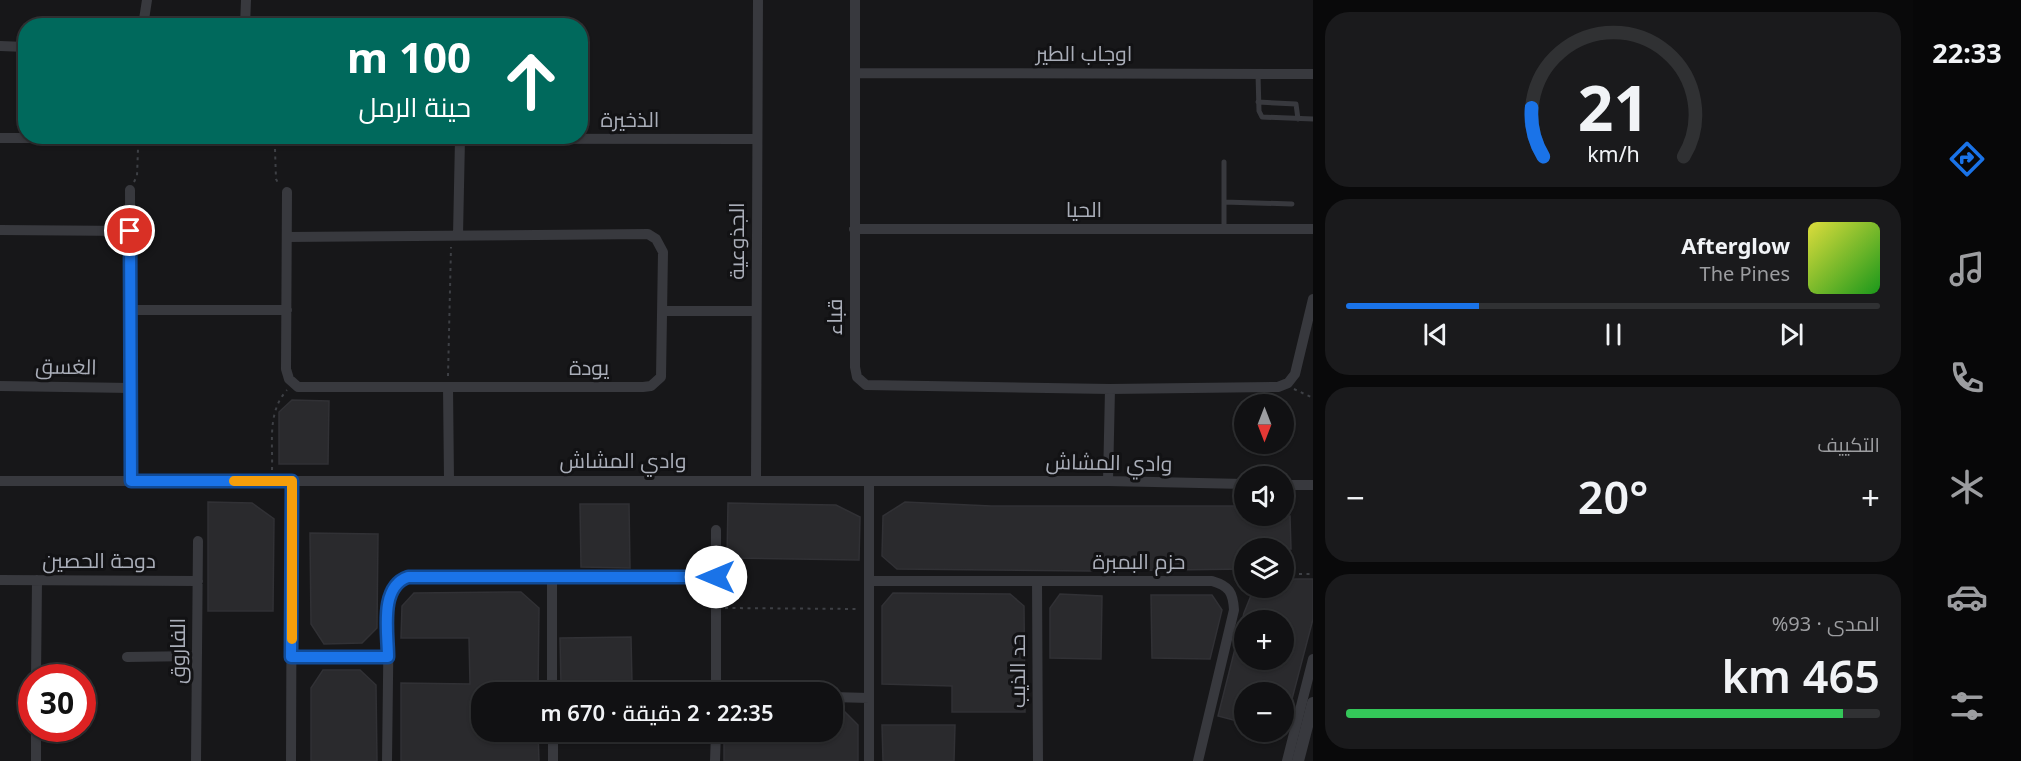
<!DOCTYPE html>
<html lang="ar">
<meta charset="utf-8">
<style>
:root{--surface:#111113;--page:#1a1a1c;--text:#f1f3f6;--muted:#9c9da0;--line:#303133;--accent:#1a73e8}
body{margin:0;font-family:"Noto Sans",Cairo,sans-serif;background:var(--page);color:var(--text);direction:rtl;height:100vh;display:flex;flex-direction:column;font-size:22px;white-space:nowrap}
*{box-sizing:border-box;margin:0}
p{font-size:20px;color:var(--muted)}
.icon{flex:none;width:33px;height:33px;fill:none;stroke:currentColor;stroke-width:2;stroke-linecap:round;stroke-linejoin:round}
.map{position:relative;flex:1;overflow:hidden;direction:ltr}
.side{display:flex;flex-direction:column;gap:12px;padding:12px;background:#09090a;width:600px}
.side>*{flex:none}
.guide{position:absolute;left:18px;top:18px;width:570px;height:126px;border-radius:24px;box-shadow:0 2px 4px #0004,0 0 0 2px var(--line);direction:rtl;background:#00695c;color:#fff;overflow:hidden}
.needle{width:39px;rotate:180deg}
.tools{position:absolute;left:1234px;top:394px;display:grid;gap:12px}
.tools a{display:grid;place-items:center;width:60px;height:60px;border-radius:50%;background:var(--surface);box-shadow:0 2px 4px #0004,0 0 0 2px var(--line);font-size:30px}
.speed{position:absolute;left:18px;top:664px;display:flex;gap:12px;font-size:30px;font-weight:700;text-align:center}
.speed>*{display:grid;place-content:center;width:78px;height:78px;border-radius:50%;background:var(--surface);box-shadow:0 2px 4px #0004,0 0 0 2px var(--line);line-height:1}
.speed .limit{border:9px solid #d22;background:#fff;color:#111}
.pin{position:absolute;display:grid;place-items:center;width:51px;height:51px;color:#fff;margin:-26px;border:3px solid #fff;border-radius:50%;box-shadow:0 2px 6px #0007}
.me{position:absolute;width:66px;margin:-33px;rotate:270deg;stroke-linejoin:round;filter:drop-shadow(0 0 4px #0008)}
.turn{display:flex;align-items:center;gap:21px;height:126px;padding:0 18px;font-size:27px}
.turn .icon{width:78px;height:78px;stroke-width:2.5}
.turn b{display:block;font-size:42px;line-height:51px}
.big{font-size:45px;font-weight:600;line-height:1.1}
.side .widget{flex:1;display:flex;flex-direction:column;justify-content:center;gap:9px;min-width:0;padding:0 21px;border-radius:24px;background:var(--page)}
.side .dial{align-items:center;gap:0}
.dial svg{height:156px;overflow:visible;fill:none;stroke:var(--line);stroke-width:7;stroke-linecap:round;text-anchor:middle}
.dial text{fill:var(--text);stroke:none}
.song{display:flex;align-items:center;gap:18px}
.cover{width:72px;height:72px;border-radius:9px;background:linear-gradient(135deg,hsl(60 70% 55%),hsl(120 70% 35%))}
.played{height:6px;border-radius:3px;background:linear-gradient(90deg,var(--accent) 25%,var(--line) 25%)}
.keys{display:flex;justify-content:space-around;direction:ltr}
.heat{display:flex;justify-content:space-between;align-items:center;font-size:33px;direction:ltr}
.charge{height:9px;border-radius:4px;background:linear-gradient(90deg,#34c759 93%,var(--line) 0)}
.trip{position:absolute;left:471px;top:682px;width:372px;height:60px;border-radius:24px;background:var(--surface);box-shadow:0 2px 4px #0004,0 0 0 2px var(--line);font-weight:600;line-height:60px;text-align:center;direction:rtl}
main{display:flex;flex:1;min-height:0}
.dock{display:flex;flex-direction:column;width:108px;justify-content:space-around;align-items:center;background:#070708;color:var(--muted)}
.dock .icon{width:42px;height:42px}
.dock .on{color:var(--accent)}
.dock b{font-size:27px;color:var(--text)}
.map>svg:first-child{display:block}
</style>
<main>
<nav class="dock">
<b>22:33</b>
<svg class="icon on" aria-label="directions" viewBox="0 0 24 24"><path d="M12 3l9 9-9 9-9-9zM9 14v-3h6M13 9l2 2-2 2"/></svg>
<svg class="icon" aria-label="music" viewBox="0 0 24 24"><path d="M9 18V5l10-2v13"/><circle cx="6" cy="18" r="3"/><circle cx="16" cy="16" r="3"/></svg>
<svg class="icon" aria-label="phone" viewBox="0 0 24 24"><path d="M5 4h4l2 5-3 2q2 4 5 5l2-3 5 2v4C11 20 4 13 5 4z"/></svg>
<svg class="icon" aria-label="climate" viewBox="0 0 24 24"><path d="M12 3v18M4 7l16 10M4 17L20 7"/></svg>
<svg class="icon" aria-label="car" viewBox="0 0 24 24"><path d="M5 17H2v-5l4-1 3-4h7l3 4 3 1v5h-3M9 17h6M6 11h13"/><circle cx="7" cy="17" r="2"/><circle cx="17" cy="17" r="2"/></svg>
<svg class="icon" aria-label="filters" viewBox="0 0 24 24"><path d="M4 7h16M4 17h16"/><circle cx="9" cy="7" r="2"/><circle cx="15" cy="17" r="2"/></svg>
</nav>
<section class="side">
<div class="widget dial"><svg viewBox="0 0 100 80">
<path d="M14 69A42 42 0 1 1 86 69"/>
<path d="M14 69A42 42 0 0 1 8 44" stroke="#1a73e8"/>
<text x="50" y="56" font-size="32" font-weight="700">21</text>
<text x="50" y="72" font-size="11">km/h</text>
</svg></div>
<div class="widget">
<div class="song"><i class="cover"></i><div><b>Afterglow</b><p>The Pines</p></div></div>
<div class="played"></div>
<div class="keys"><svg class="icon" aria-label="previous" viewBox="0 0 24 24"><path d="M18 5L8 12l10 7zM5 5v14"/></svg><svg class="icon" aria-label="pause" viewBox="0 0 24 24"><path d="M8 5v14M16 5v14"/></svg><svg class="icon" aria-label="next" viewBox="0 0 24 24"><path d="M6 5l10 7-10 7zM19 5v14"/></svg></div>
</div>
<div class="widget"><p>التكييف</p>
<div class="heat"><a>−</a><b class="big">20°</b><a>+</a></div>
</div>
<div class="widget"><p>المدى · 93%</p><b class="big">465 km</b><div class="charge"></div></div>
</section>
<div class="map">
<svg width="1313" height="761" viewBox="0 0 1313 761">
<rect width="100%" height="100%" fill="#171719"/>
<path fill="#2a2a2d" stroke="#313135" stroke-width="1.5" fill-rule="evenodd" d="M292,400L329,401L328,464H279V412Z
M208,502L252,503L274,519L273,611H208Z
M905,502L991,506H1245V516H1290L1291,549H1245V569L1090,571L897,569L882,556L883,516Z
M728,503L836,505L860,517L859,560L727,558Z
M580,504H629L630,568L581,567Z
M310,533L378,534L377,628L362,643L324,644L311,624Z
M1284,579H1313V619L1287,718H1284V693H1245V723L1218,716L1244,613L1254,588H1284ZM1243,621H1284V660H1245Z
M521,592L539,608L538,693H482V732H538L539,761H401V683L470,684L469,638H401L402,606L414,593Z
M893,593L1010,594L1024,606L1025,712H952V686L882,684V606Z
M1060,594L1102,596L1101,659L1050,658V608Z
M1151,595H1212L1222,610L1210,659L1152,658Z
M631,637L632,683L561,685L560,638Z
M323,670H360L376,685L377,761H311V688Z
M832,710H843L858,725V761H724V732H832Z
M882,725H955L954,761H883Z"/>
<g fill="none" stroke-linecap="round" stroke-linejoin="round">
<path stroke="#3e4045" stroke-width="2" stroke-dasharray="3 4.5" stroke-linecap="butt" d="M275,149L276,179L279,185
M134,182L137,176L138,149
M448,376L451,247
M1294,389L1313,398
M272,470C273,442 267,412 287,390
M1284,574H1313
M1237,583L1245,579
M725,608L858,609"/>
<path stroke="#38393e" stroke-width="5" d="M1258,74L1259,111L1262,117L1313,119
M1258,102L1296,104L1298,119
M1224,202L1292,204
M1224,229V162"/>
<path stroke="#38393e" stroke-width="10" d="M855,0V367L857,377L866,385L1110,389L1278,387L1288,383L1295,374L1313,299
M143,26L147,0
M245,26L246,0
M0,46L26,47
M855,73L1313,74
M0,138L756,139
M130,190L131,481
M287,192L286,369L289,379L298,387H643L651,386L661,377L663,252L656,239L648,234L287,237
M854,229H1313
M0,230L131,231
M458,235L460,139
M131,310H287
M664,311H756
M0,386L131,388
M448,387L449,480
M0,481H1108L1245,484
M756,481L758,0
M1108,481L1110,389
M869,482V761
M1284,485H1313
M552,579V693
M0,580L198,581
M869,581H1212C1229,586 1233,592 1234,610L1198,761
M1037,581L1038,761
M127,657L197,656
M292,657H388
M36,678L37,580
M716,693V530
M832,697L869,698
M553,732V761
M36,761V729
M196,761L198,541
M291,761L292,481
M387,761L389,599L393,587L403,579L716,577
M715,761L716,732
M1287,761L1313,659"/>
<path stroke="#38393e" stroke-width="12" d="M1298,761L1313,703"/>
</g>
<g fill="none" stroke-linecap="round" stroke-linejoin="round">
<defs>
<path id="route" d="M130,231L131,481H292L291,657H388C388,632 379,587 408,577H716"/>
</defs>
<use href="#route" stroke="#114b97" stroke-width="15"/>
<use href="#route" stroke="#1a73e8" stroke-width="10"/>
<path stroke="#f59e0b" stroke-width="10" d="M234,481H292V639"/>
</g>
<g text-anchor="middle" stroke-width="6" stroke-linejoin="round" paint-order="stroke">
<g font-size="21" fill="#aaaeb9" stroke="#121214">
<text x="1084" y="61">اوجاب الطير</text>
<text x="630" y="127">الذخيرة</text>
<text x="1084" y="217">الحيا</text>
<text transform="translate(737 241) rotate(-90)" y="7">الجذوعية</text>
<text transform="translate(835 317) rotate(-90)" y="7">قباء</text>
<text transform="translate(66 367) rotate(1)" y="7">الغسق</text>
<text x="589" y="375">يودة</text>
<text x="623" y="468">وادي المشاش</text>
<text transform="translate(1109 463) rotate(1)" y="7">وادي المشاش</text>
<text x="99" y="568">دوحة الحصين</text>
<text x="1139" y="569">حزم البمبرة</text>
<text transform="translate(178 651) rotate(-90)" y="7">الفاروق</text>
<text transform="translate(1018 671) rotate(-90)" y="7">حد الذيب</text>
</g>
</g>
</svg>
<div class="tools">
<a><svg class="needle" viewBox="-14 -14 28 28"><path d="M0-13l5 13h-10z" fill="#e53935"/><path d="M0 13l5-13h-10z" fill="#9c9da0"/></svg></a>
<a><svg class="icon" aria-label="sound" viewBox="0 0 24 24"><path d="M4 9h4l5-4v14l-5-4H4zM17 9q2 3 0 6"/></svg></a>
<a><svg class="icon" aria-label="layers" viewBox="0 0 24 24"><path d="M12 4l9 5-9 5-9-5zM3 14l9 5 9-5"/></svg></a>
<a>+</a>
<a>−</a>
</div>
<div class="speed"><div class="limit">30</div></div>
<div class="pin" style="left:130px;top:231px;background:#d93025"><svg class="icon" aria-label="arrive" viewBox="0 0 24 24"><path d="M6 21V4h12l-3 4 3 4H6"/></svg></div>
<svg class="me" style="left:716px;top:577px" viewBox="-20 -20 40 40"><circle r="19" fill="#fff"/><path d="M0-13L10 11 0 6-10 11z" fill="#1a73e8"/></svg>
<div class="trip">22:35 · 2 دقيقة · 670 m</div>
<div class="guide">
<div class="turn"><svg class="icon" aria-label="ahead" viewBox="0 0 24 24"><path d="M12 20V5M6 11l6-6 6 6"/></svg><div><b>100 m</b>حينة الرمل</div></div>
</div>
</div>
</main>
